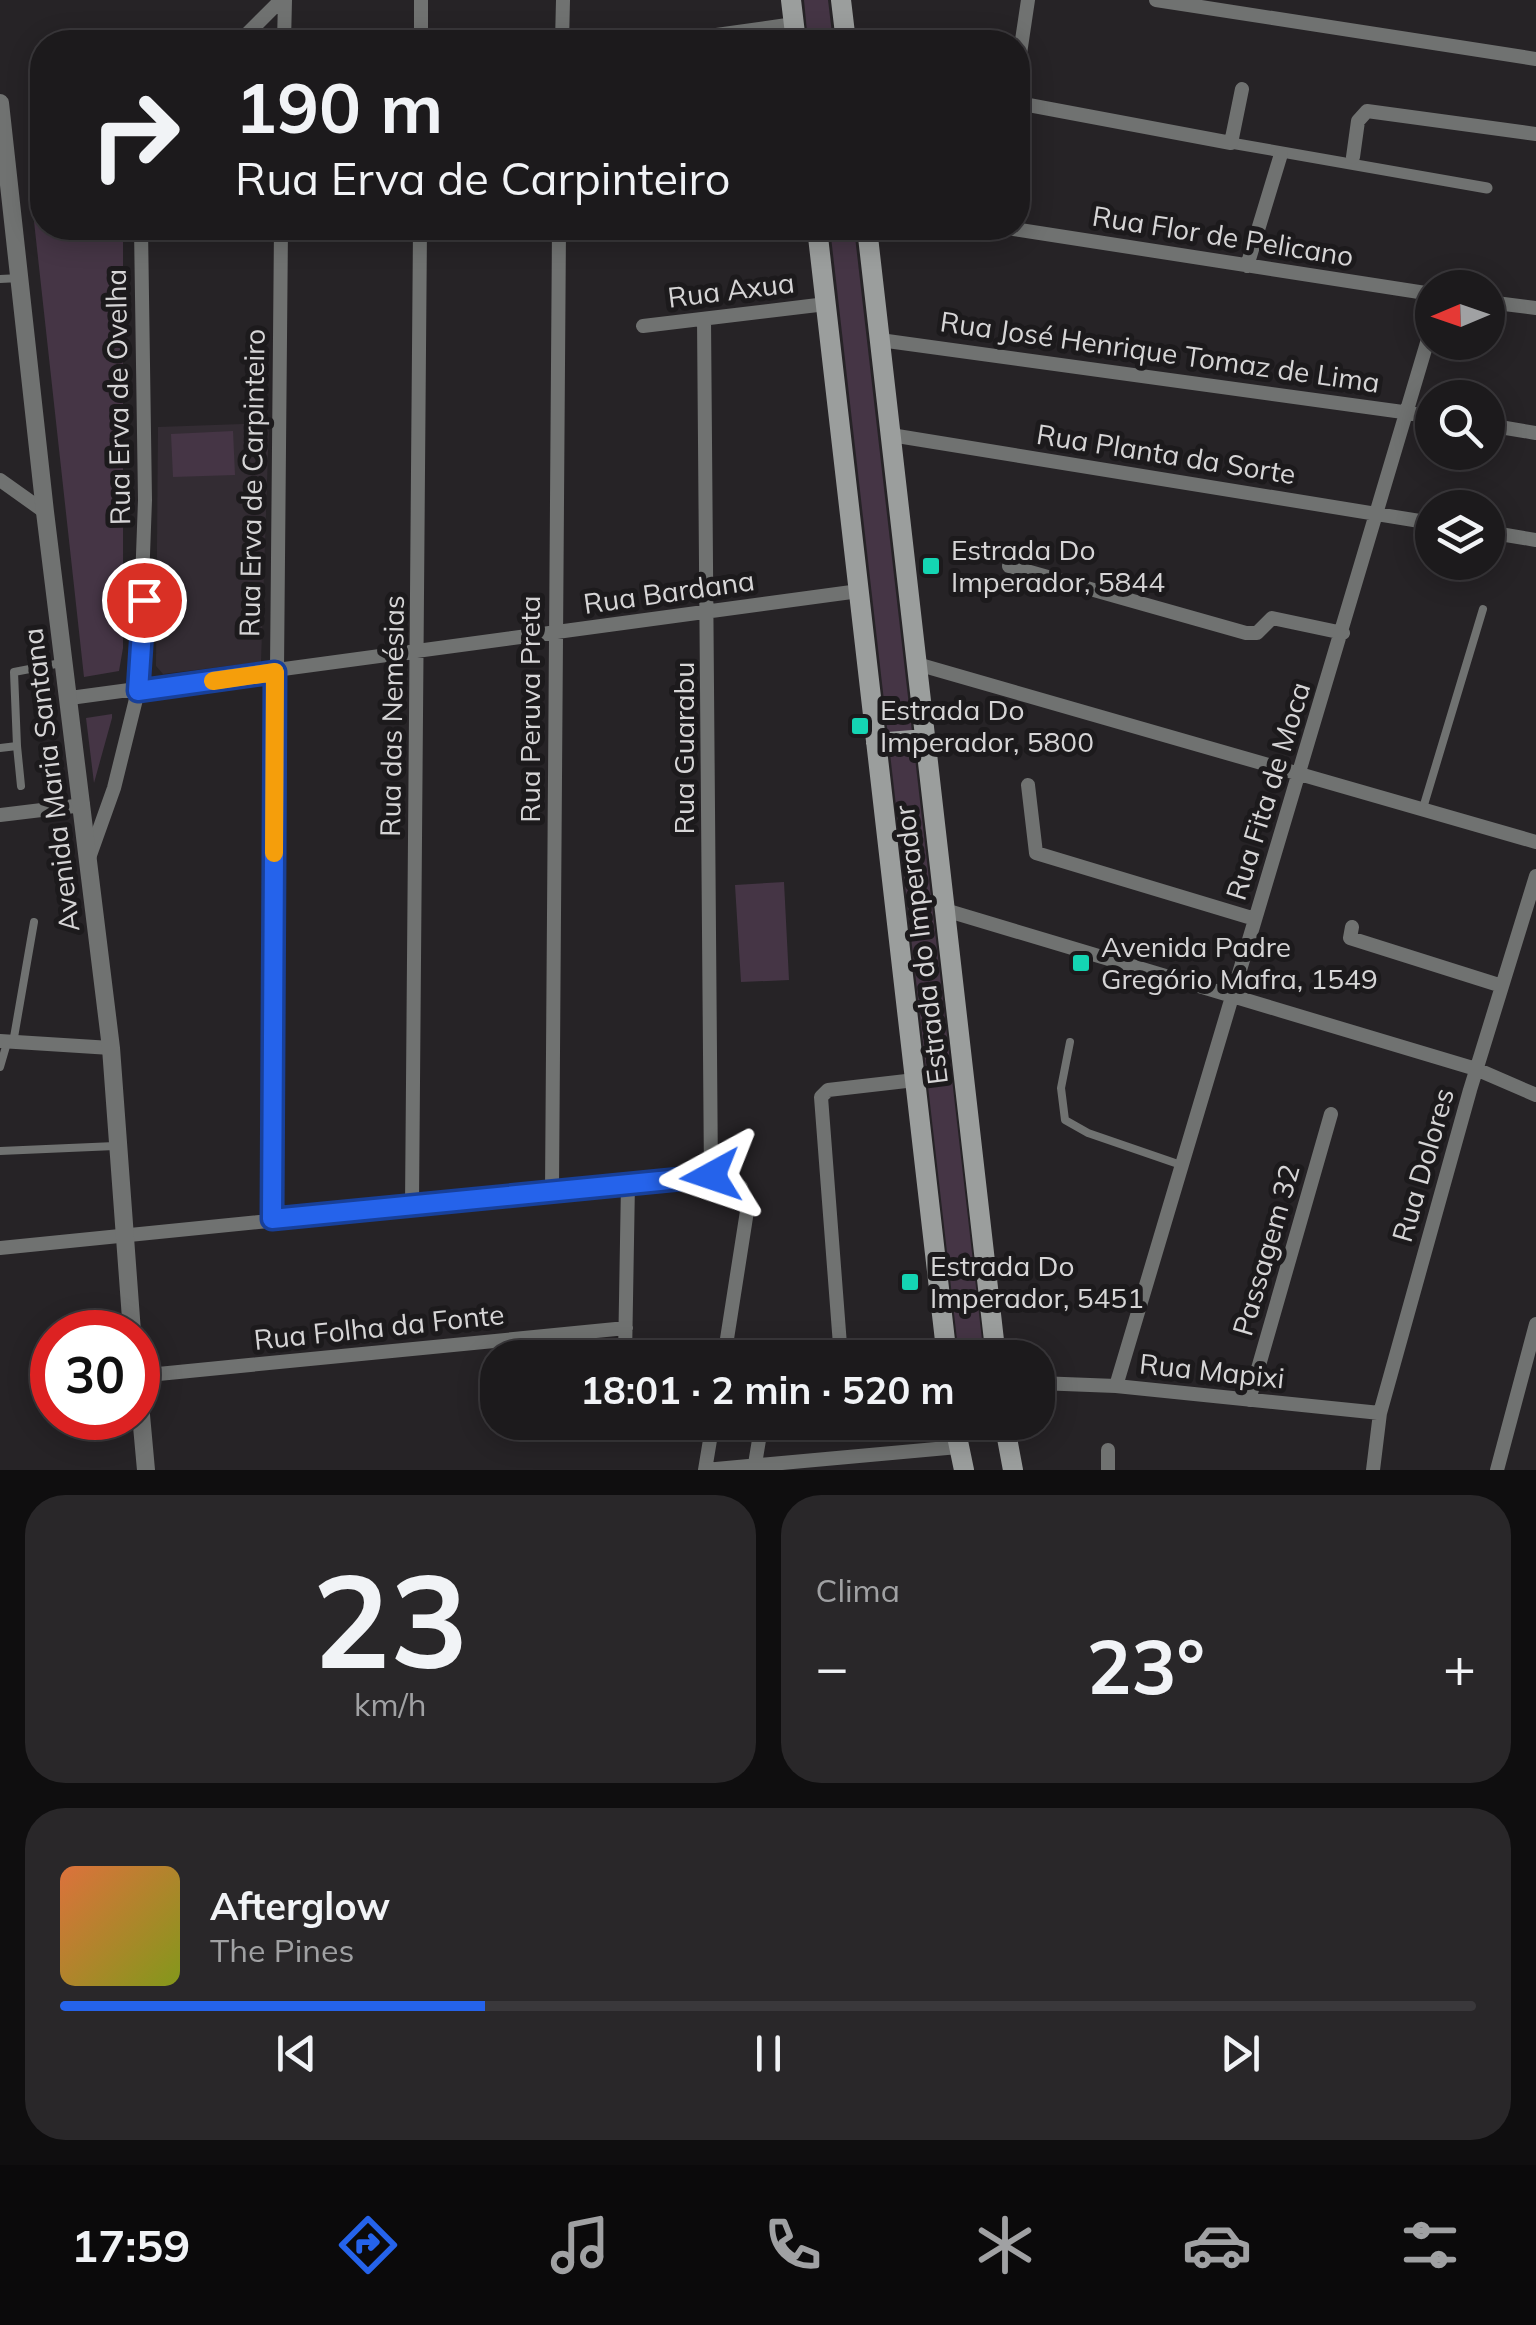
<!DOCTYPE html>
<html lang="pt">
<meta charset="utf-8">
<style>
:root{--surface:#1c1a1c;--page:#292729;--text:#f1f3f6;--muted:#a0a1a3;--line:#3a383b;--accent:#2563eb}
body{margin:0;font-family:Mulish,sans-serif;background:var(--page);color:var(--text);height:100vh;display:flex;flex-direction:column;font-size:38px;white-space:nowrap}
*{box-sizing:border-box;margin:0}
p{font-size:32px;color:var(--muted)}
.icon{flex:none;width:55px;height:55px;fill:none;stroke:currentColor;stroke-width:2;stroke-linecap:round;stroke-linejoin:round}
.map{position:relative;height:1470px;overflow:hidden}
.panel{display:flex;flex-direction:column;gap:25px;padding:25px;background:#0f0e0f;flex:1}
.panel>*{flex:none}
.top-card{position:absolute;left:30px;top:30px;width:1000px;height:210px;border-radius:40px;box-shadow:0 5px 25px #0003,0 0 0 2px var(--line);background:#1c1a1c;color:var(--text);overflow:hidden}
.needle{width:65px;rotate:268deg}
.tools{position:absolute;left:1415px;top:270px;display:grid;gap:20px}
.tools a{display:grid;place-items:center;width:90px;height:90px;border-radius:50%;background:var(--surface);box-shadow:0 5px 25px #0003,0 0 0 2px var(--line);font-size:50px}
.speed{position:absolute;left:30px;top:1310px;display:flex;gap:20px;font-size:50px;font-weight:700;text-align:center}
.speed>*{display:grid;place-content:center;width:130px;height:130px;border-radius:50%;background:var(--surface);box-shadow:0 5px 25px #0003,0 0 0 2px var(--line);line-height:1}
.speed .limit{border:15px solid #d22;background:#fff;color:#111}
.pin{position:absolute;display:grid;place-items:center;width:85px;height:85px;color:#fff;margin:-42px;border:5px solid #fff;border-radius:50%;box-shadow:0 2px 10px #0007}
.me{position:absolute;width:110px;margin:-55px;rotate:265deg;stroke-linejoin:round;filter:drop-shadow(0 0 8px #0008)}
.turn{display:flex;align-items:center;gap:35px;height:210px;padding:0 40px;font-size:45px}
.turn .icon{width:130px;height:130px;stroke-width:2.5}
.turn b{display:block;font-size:70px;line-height:85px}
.big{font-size:75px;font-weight:700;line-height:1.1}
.panel .widget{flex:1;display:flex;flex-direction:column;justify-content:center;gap:15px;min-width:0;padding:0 35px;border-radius:40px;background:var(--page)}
.panel .dial{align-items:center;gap:0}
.dial b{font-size:130px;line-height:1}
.song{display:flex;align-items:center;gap:30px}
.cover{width:120px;height:120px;border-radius:15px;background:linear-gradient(135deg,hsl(20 70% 55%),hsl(70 70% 35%))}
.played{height:10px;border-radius:5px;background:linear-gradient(90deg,var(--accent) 30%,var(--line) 30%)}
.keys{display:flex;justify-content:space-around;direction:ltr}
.heat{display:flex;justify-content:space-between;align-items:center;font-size:55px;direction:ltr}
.panel .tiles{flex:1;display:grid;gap:25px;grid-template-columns:1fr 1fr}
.widget:last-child{grid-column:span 2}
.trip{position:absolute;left:480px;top:1340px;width:575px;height:100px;border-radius:40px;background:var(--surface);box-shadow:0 5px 25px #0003,0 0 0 2px var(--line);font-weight:700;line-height:100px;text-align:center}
.dock{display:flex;height:160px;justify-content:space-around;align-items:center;background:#0b0a0b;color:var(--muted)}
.dock .icon{width:70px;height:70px}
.dock .on{color:var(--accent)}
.dock b{font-size:45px;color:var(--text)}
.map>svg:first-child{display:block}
</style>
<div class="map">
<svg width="1536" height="1470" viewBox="0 0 1536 1470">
<rect width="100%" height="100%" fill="#262326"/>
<path fill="#332c33" d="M269,423L261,662L163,674L156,666L158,427Z"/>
<path fill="#453545" d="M804,0H828L833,42H808Z
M42,141V228H123V648L119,671L84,677L32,203L30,142Z
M830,228H854L984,1357H959Z
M233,431L235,475L173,477L171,434Z
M112,714V718L94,783L86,718Z
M784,882L789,980L741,982L735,885Z"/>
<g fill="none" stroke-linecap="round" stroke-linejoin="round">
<path stroke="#707271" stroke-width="8" d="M0,279L20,278
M17,746L21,786
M0,748L17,746L14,672L61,663
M1423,808L1483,609
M1070,1042L1061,1088L1065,1120L1088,1133L1181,1165
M13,1043L34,922
M0,1067L7,1043
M0,1151L115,1146"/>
<path stroke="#707271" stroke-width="11" d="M1231,143L1487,188"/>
<path stroke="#707271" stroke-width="14" d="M1156,0L1536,59
M239,42L281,0
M284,42L285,0
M421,42V0
M562,42L563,0
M666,42L794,24
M1018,67L1028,0
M1018,103L1231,143L1242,89
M1353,157L1358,121L1367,111L1536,134
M1007,228L1432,294
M1247,266L1281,154
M1488,302L1536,308
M704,319L711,1176
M643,326L826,304
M880,340L1432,416
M1488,425L1536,433
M891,435L1432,523
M0,480L45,512
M1488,532L1536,540
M1009,566L1246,633H1257L1272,618L1343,633
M917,664L1536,842
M70,698L859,591
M1028,785L1036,853L1255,919
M0,815L83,805
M89,858L114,788L138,691L145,500L141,228
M945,910L1476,1069L1536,1095
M1352,927L1350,938L1502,986
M0,1041L111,1048
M552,1190L559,228
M412,1205L420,228
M272,1219L281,228
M0,1248L725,1175L741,1187L747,1211L724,1358
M625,1358L628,1183
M841,1358L821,1097L828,1090L915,1080
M138,1376L626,1328
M1038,1383L1116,1386L1380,1413
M43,1386L52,1385
M1116,1386L1432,326
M1249,1400L1331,1114
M705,1470L958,1447
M705,1470L713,1422
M754,1470L762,1422
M1108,1470V1450
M1373,1470L1380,1413L1470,1090L1536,876
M1497,1470L1536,1324"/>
<path stroke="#707271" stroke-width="18" d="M0,103L45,512L111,1048L132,1332
M138,1382L146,1470"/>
<path stroke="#9b9e9d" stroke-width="20" d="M791,0L796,42
M841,0L846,42
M817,228L947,1358
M867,228L996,1358
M876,743L925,739
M954,1422L964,1470
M1004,1422L1013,1470"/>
</g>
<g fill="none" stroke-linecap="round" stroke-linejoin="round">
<defs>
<path id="route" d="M144,600L138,691L275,672L272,1219L711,1176"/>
</defs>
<use href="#route" stroke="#184099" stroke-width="25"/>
<use href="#route" stroke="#2563eb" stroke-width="18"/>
<path stroke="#f59e0b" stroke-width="18" d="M213,681L275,672L274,853"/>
</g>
<g fill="#14d5b3" stroke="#1c1a1c" stroke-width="4">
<rect x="921" y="556" width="20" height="20" rx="5"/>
<rect x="850" y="716" width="20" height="20" rx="5"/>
<rect x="1071" y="953" width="20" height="20" rx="5"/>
<rect x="900" y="1272" width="20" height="20" rx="5"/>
</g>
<g text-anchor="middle" stroke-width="10" stroke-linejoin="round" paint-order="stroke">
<g font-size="28" fill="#d6d5d6" stroke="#1c1a1c">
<text transform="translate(1223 236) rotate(9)" y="10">Rua Flor de Pelicano</text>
<text transform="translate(731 290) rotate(-7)" y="10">Rua Axua</text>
<text transform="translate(1160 352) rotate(8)" y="10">Rua José Henrique Tomaz de Lima</text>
<text transform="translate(118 397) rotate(-91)" y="10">Rua Erva de Ovelha</text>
<text transform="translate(1166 454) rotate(9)" y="10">Rua Planta da Sorte</text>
<text transform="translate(252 483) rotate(-89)" y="10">Rua Erva de Carpinteiro</text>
<text transform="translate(669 592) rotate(-8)" y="10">Rua Bardana</text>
<text transform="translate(530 709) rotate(-90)" y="10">Rua Peruva Preta</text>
<text transform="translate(392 716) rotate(-89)" y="10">Rua das Nemésias</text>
<text transform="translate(684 748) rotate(-90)" y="10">Rua Guarabu</text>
<text transform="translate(51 780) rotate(-97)" y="10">Avenida Maria Santana</text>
<text transform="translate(1268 791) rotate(-73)" y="10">Rua Fita de Moca</text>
<text transform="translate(921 945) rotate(-97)" y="10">Estrada do Imperador</text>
<text transform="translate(1423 1165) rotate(-74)" y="10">Rua Dolores</text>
<text transform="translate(1266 1250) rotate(-74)" y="10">Passagem 32</text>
<text transform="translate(379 1327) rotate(-6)" y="10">Rua Folha da Fonte</text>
<text transform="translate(1212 1371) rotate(6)" y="10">Rua Mapixi</text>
</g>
<g font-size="28" fill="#d6d5d6" stroke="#1c1a1c" text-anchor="start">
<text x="951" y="560">Estrada Do<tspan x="951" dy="32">Imperador, 5844</tspan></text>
<text x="880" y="720">Estrada Do<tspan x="880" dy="32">Imperador, 5800</tspan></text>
<text x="1101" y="957">Avenida Padre<tspan x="1101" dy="32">Gregório Mafra, 1549</tspan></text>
<text x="930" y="1276">Estrada Do<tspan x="930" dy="32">Imperador, 5451</tspan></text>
</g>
</g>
</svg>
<div class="tools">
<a><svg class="needle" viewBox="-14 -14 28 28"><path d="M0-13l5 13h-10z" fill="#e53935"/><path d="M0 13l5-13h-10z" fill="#a0a1a3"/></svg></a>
<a><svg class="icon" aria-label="search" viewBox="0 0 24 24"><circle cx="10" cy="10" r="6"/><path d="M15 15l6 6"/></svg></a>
<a><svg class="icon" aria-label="layers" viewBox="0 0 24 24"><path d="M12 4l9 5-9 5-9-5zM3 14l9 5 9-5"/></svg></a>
</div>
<div class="speed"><div class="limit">30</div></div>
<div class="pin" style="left:144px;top:600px;background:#d93025"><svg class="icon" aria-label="arrive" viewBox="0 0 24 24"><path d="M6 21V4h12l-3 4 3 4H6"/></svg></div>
<svg class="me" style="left:711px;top:1176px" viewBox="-20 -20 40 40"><path d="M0-17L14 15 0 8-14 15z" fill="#2563eb" stroke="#fff" stroke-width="4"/></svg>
<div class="trip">18:01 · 2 min · 520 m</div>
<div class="top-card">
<div class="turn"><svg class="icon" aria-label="right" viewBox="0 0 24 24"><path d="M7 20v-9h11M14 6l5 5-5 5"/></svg><div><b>190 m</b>Rua Erva de Carpinteiro</div></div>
</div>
</div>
<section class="panel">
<div class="tiles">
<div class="widget dial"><b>23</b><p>km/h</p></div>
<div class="widget"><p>Clima</p>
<div class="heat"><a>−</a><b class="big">23°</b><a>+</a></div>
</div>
<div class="widget">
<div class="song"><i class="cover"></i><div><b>Afterglow</b><p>The Pines</p></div></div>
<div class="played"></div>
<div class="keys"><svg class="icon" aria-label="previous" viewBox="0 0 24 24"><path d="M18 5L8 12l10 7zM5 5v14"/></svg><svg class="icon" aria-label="pause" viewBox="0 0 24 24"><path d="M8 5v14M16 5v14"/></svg><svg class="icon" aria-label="next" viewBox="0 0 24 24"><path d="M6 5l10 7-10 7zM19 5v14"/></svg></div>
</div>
</div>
</section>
<nav class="dock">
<b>17:59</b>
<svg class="icon on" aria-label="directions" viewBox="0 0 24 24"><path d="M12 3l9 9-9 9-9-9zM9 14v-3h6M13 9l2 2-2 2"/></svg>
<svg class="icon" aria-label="music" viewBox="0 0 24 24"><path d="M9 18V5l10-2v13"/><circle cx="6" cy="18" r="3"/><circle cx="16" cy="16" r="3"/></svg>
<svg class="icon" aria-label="phone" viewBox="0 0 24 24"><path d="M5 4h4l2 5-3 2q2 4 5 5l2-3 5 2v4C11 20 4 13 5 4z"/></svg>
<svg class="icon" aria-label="climate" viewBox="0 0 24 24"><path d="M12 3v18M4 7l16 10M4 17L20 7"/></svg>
<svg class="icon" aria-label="car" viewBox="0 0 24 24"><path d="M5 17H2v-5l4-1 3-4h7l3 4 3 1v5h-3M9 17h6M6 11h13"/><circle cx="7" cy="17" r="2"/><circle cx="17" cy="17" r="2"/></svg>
<svg class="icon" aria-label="filters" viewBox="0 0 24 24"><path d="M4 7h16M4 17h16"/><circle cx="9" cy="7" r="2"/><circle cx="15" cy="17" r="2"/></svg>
</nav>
